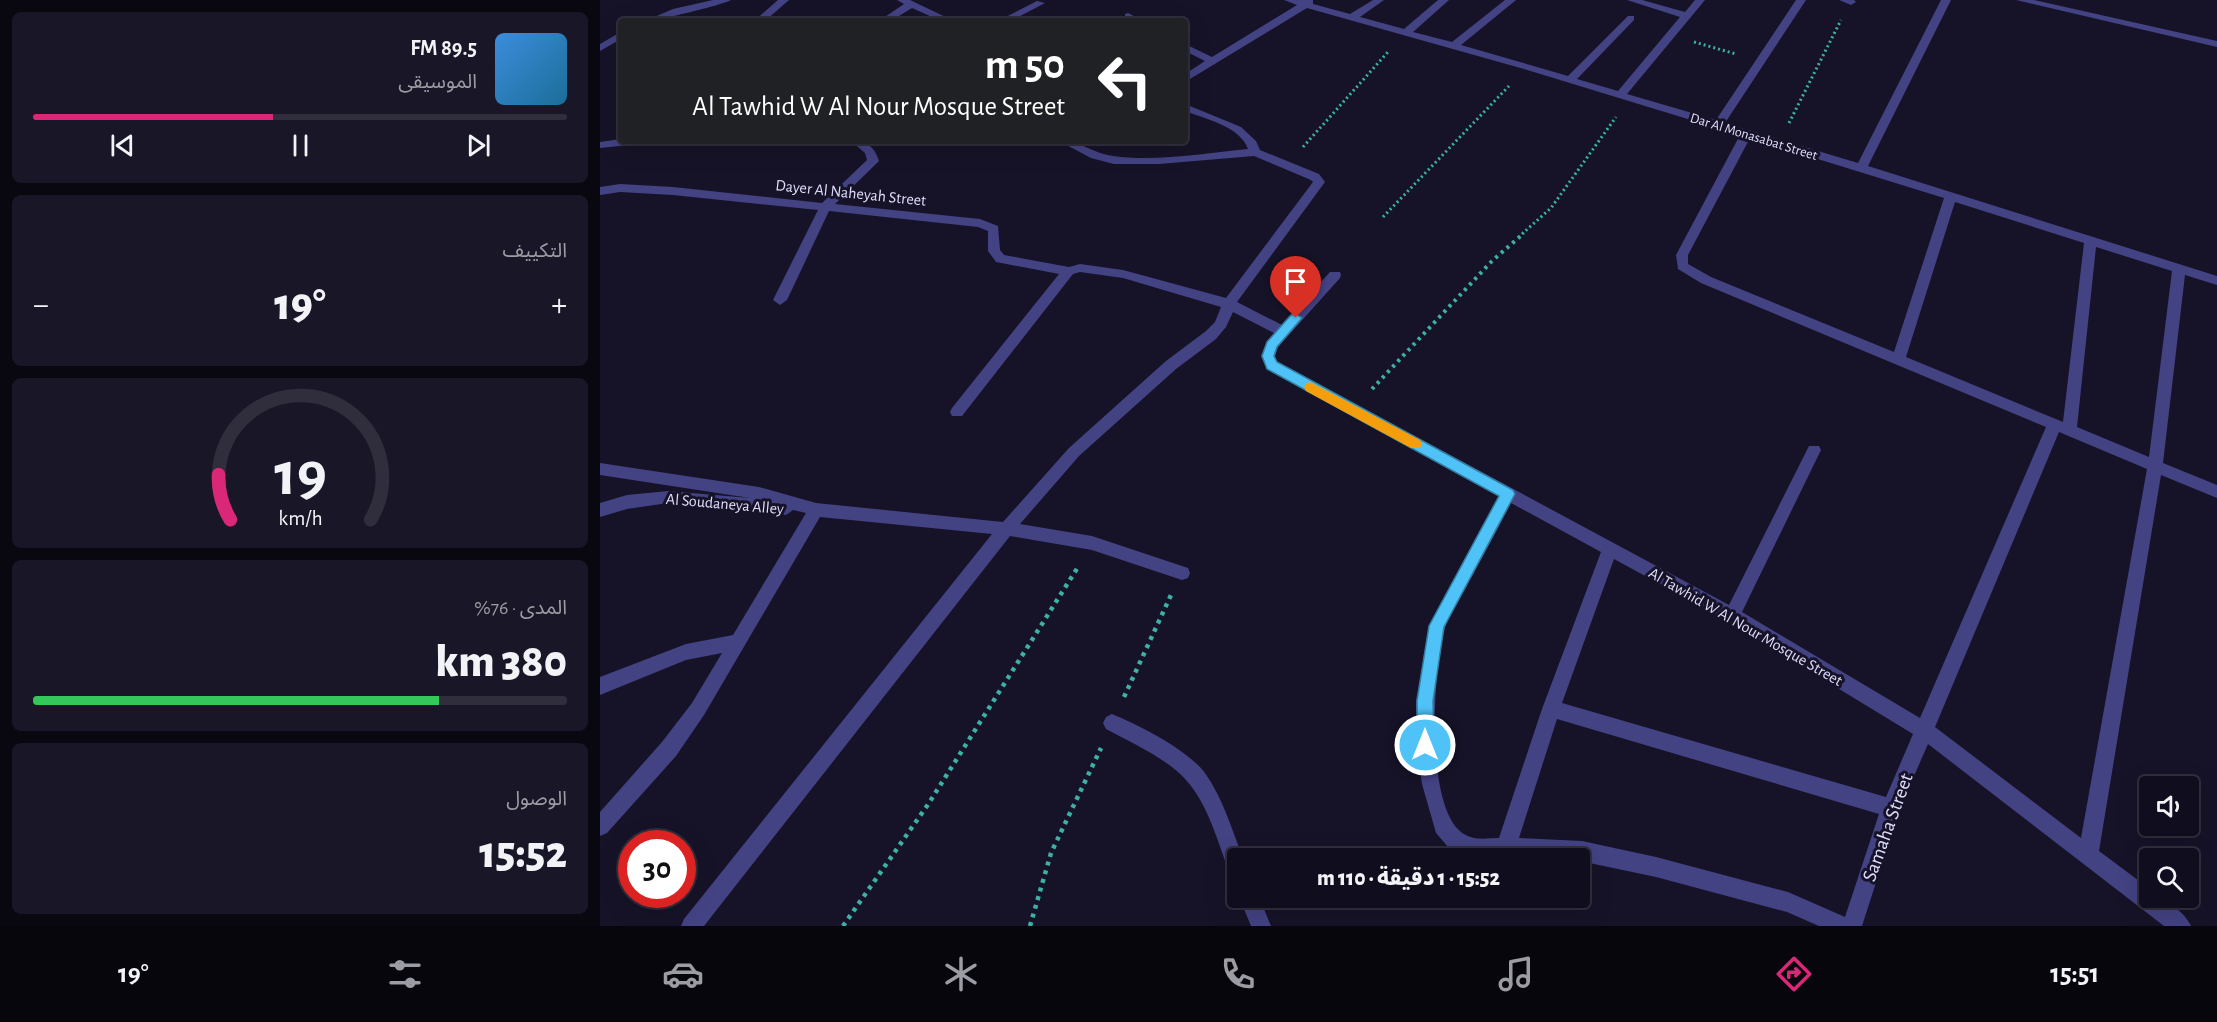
<!DOCTYPE html>
<html lang="ar">
<meta charset="utf-8">
<style>
:root{--surface:#100e1e;--page:#191727;--text:#f1f3f6;--muted:#9c9ca4;--line:#302e3c;--accent:#db2777}
body{margin:0;font-family:"Alegreya Sans","Noto Sans Arabic",sans-serif;background:var(--page);color:var(--text);direction:rtl;height:100vh;display:flex;flex-direction:column;font-size:22px;white-space:nowrap}
*{box-sizing:border-box;margin:0}
p{font-size:20px;color:var(--muted)}
.icon{flex:none;width:33px;height:33px;fill:none;stroke:currentColor;stroke-width:2;stroke-linecap:round;stroke-linejoin:round}
.map{position:relative;flex:1;overflow:hidden;direction:ltr}
.sheet{display:flex;flex-direction:column;gap:12px;padding:12px;background:#090810;width:600px}
.sheet>*{flex:none}
.banner{position:absolute;left:18px;top:18px;width:570px;height:126px;border-radius:6px;box-shadow:0 6px 24px #0002,0 0 0 2px var(--line);direction:rtl;background:#202124;color:#fff;overflow:hidden}
.tools{position:absolute;left:1539px;top:776px;display:grid;gap:12px}
.tools a{display:grid;place-items:center;width:60px;height:60px;border-radius:6px;background:var(--surface);box-shadow:0 6px 24px #0002,0 0 0 2px var(--line);font-size:30px}
.speed{position:absolute;left:18px;top:830px;display:flex;gap:12px;font-size:30px;font-weight:700;text-align:center}
.speed>*{display:grid;place-content:center;width:78px;height:78px;border-radius:50%;background:var(--surface);box-shadow:0 6px 24px #0002,0 0 0 2px var(--line);line-height:1}
.speed .limit{border:9px solid #d22;background:#fff;color:#111}
.pin{position:absolute;display:grid;place-items:center;width:51px;height:51px;color:#fff;margin:-62px -26px;border-radius:50% 50% 50% 0;rotate:-45deg;box-shadow:0 0 6px #0007}
.pin .icon{rotate:45deg}
.me{position:absolute;width:66px;margin:-33px;rotate:0deg;stroke-linejoin:round;filter:drop-shadow(0 0 4px #0008)}
.turn{display:flex;align-items:center;gap:21px;height:126px;padding:0 24px;font-size:27px}
.turn .icon{width:78px;height:78px;stroke-width:2.5}
.turn b{display:block;font-size:42px;line-height:51px}
.big{font-size:45px;font-weight:800;line-height:1.1}
.sheet .card{flex:1;display:flex;flex-direction:column;justify-content:center;gap:9px;min-width:0;padding:0 21px;border-radius:9px;background:var(--page)}
.sheet .dial{align-items:center;gap:0}
.dial svg{height:156px;overflow:visible;fill:none;stroke:var(--line);stroke-width:7;stroke-linecap:round;text-anchor:middle}
.dial text{fill:var(--text);stroke:none}
.song{display:flex;align-items:center;gap:18px}
.cover{width:72px;height:72px;border-radius:9px;background:linear-gradient(135deg,hsl(210 70% 55%),hsl(200 70% 35%))}
.played{height:6px;border-radius:3px;background:linear-gradient(90deg,var(--accent) 45%,var(--line) 45%)}
.keys{display:flex;justify-content:space-around;direction:ltr}
.heat{display:flex;justify-content:space-between;align-items:center;font-size:33px;direction:ltr}
.charge{height:9px;border-radius:4px;background:linear-gradient(90deg,#34c759 76%,var(--line) 0)}
.trip{position:absolute;left:627px;top:848px;width:363px;height:60px;border-radius:6px;background:var(--surface);box-shadow:0 6px 24px #0002,0 0 0 2px var(--line);font-weight:800;line-height:60px;text-align:center;direction:rtl}
.tabs{display:flex;height:96px;justify-content:space-around;align-items:center;background:#06060c;color:var(--muted)}
.tabs .icon{width:42px;height:42px}
.tabs .active{color:var(--accent)}
.tabs b{font-size:27px;color:var(--text)}
main{display:flex;flex:1;min-height:0}
.map>svg:first-child{display:block}
</style>
<main>
<div class="map">
<svg width="1617" height="926" viewBox="0 0 1617 926">
<rect width="100%" height="100%" fill="#161328"/>
<g fill="none" stroke-linecap="round" stroke-linejoin="round">
<path stroke="#3cb1a6" stroke-width="3" stroke-dasharray="2 3" stroke-linecap="butt" d="M1094,42L1136,54
M1189,123L1241,20
M703,147L788,52
M783,217L909,86
M922,234L951,208L1016,117"/>
<path stroke="#3cb1a6" stroke-width="4" stroke-dasharray="3 4.5" stroke-linecap="butt" d="M772,389L892,261L924,233"/>
<path stroke="#3cb1a6" stroke-width="4.5" stroke-dasharray="4 5" stroke-linecap="butt" d="M524,697L571,595
M243,926L329,803L478,567
M430,926L451,853L501,748"/>
<path fill="#434283" fill-rule="evenodd" d="M113,0H131C123,5 56,21 45,21L73,9Z
M178,0H189L165,21H154Z
M297,0H310L354,21H341L312,8L291,21H279L304,4Z
M684,0H713V4L750,14L773,0H784L760,17L804,29L838,0H849L813,32L852,42L905,0H916L861,45L968,76L1028,16H1034V20L977,79L1018,91L1080,17L1027,0H1042L1085,12L1095,0H1105L1027,94L1116,120L1196,0H1206L1125,123L1258,163L1341,0H1351L1268,166L1617,276V285L1585,275L1563,463L1617,485V498L1561,475L1499,851L1550,889V897C1564,897 1585,912 1591,926H1564L1328,744L1300,808L1262,926H1219L1187,912L1056,877L980,861V858H871L866,856L848,847L836,833L822,784L816,745V701L829,626L899,496L667,369L661,356L667,341L674,333L633,312L626,327L616,339L576,369L479,456L420,524L492,536L588,568L590,573L588,578L582,580L492,550L410,536L104,926H81L84,919L392,534L220,517L104,715L76,756L7,833L0,836V812L62,742L92,703L122,653L86,660L0,695V677L86,644L133,635L206,513L193,510L186,515L68,503L27,509L0,517V503L27,495L68,491L150,498L0,475V463L159,487L216,503L403,522L469,448L566,361L606,331L615,322L621,307L523,278L480,272L473,274L362,416H352L350,412L352,408L459,274L396,262L388,251V231L378,227L229,211L187,300L180,305L173,300L218,210L73,195L20,192L0,195V187L20,184L73,187L222,203L267,160L265,153L251,141C267,141 274,146 279,161L235,204L380,219L398,226L400,250L404,255L469,267L480,264L523,270L626,298L713,182L711,180L654,156L559,164H514L491,158L459,141C482,141 492,153 513,156C556,162 605,153 648,149C640,126 605,119 585,111V104L641,127L656,141L660,150L719,174L725,182L637,302L682,325L730,272H740L741,275L740,278L678,347L675,356L677,362L1129,605L1209,446H1219L1221,450L1142,612L1320,718L1446,427L1101,283L1078,269L1076,255L1140,135L924,69L707,8L585,82V74L605,61L585,51V44L612,57L697,5ZM1150,138L1344,198L1294,352L1111,277L1088,264V255ZM1355,202L1484,243L1463,422L1306,357ZM1496,247L1572,271L1549,457L1477,427ZM1459,432L1547,469L1481,838L1335,727ZM911,503L1001,552L942,709L899,838C887,838 875,841 864,834C824,810 833,668 845,628C849,615 858,603 864,591C880,562 896,532 911,503ZM1014,559L1126,620L1313,734L1286,797L962,703ZM957,719L1279,814L1245,917L1188,892L1056,857L982,841L919,838Z
M1239,0H1254L1256,2L1251,5Z
M1416,0H1434L1617,41V47Z
M437,1L445,3L411,21H398Z
M528,13L543,21H530L525,18V14Z
M21,32V39L0,51V44Z
M21,139V141H45L39,144L0,148V142Z
M512,714C539,725 588,750 605,773C623,798 632,830 643,858H638V879L631,876C619,847 611,812 591,786C572,760 533,744 506,729L503,723L506,717Z
M639,897H659L671,926H651Z"/>
</g>
<path fill="#4fc3f7" stroke="#337fa1" stroke-width="1.5" d="M696,314L702,318L677,347L674,356L677,362L913,490L915,494L844,627L833,701L834,745L831,751L825,753L819,751L817,745V701L829,626L899,496L667,369L662,356L667,342L691,315Z"/>
<path fill="#f59e0b" d="M710,382L820,440L822,444L820,448H811L706,391L704,387L706,384Z"/>
<g text-anchor="middle" stroke-width="6" stroke-linejoin="round" paint-order="stroke">
<g font-size="14" fill="#e0ddfc" stroke="#161328">
<text transform="translate(1154 136) rotate(17)" y="5">Dar Al Monasabat Street</text>
</g>
<g font-size="16" fill="#e0ddfc" stroke="#161328">
<text transform="translate(251 192) rotate(6)" y="6">Dayer Al Naheyah Street</text>
<text transform="translate(125 503) rotate(5)" y="6">Al Soudaneya Alley</text>
<text transform="translate(1146 626) rotate(30)" y="6">Al Tawhid W Al Nour Mosque Street</text>
</g>
<g font-size="20" fill="#e0ddfc" stroke="#161328">
<text transform="translate(1287 827) rotate(-70)" y="7">Samaha Street</text>
</g>
</g>
</svg>
<div class="tools">
<a><svg class="icon" aria-label="sound" viewBox="0 0 24 24"><path d="M4 9h4l5-4v14l-5-4H4zM17 9q2 3 0 6"/></svg></a>
<a><svg class="icon" aria-label="search" viewBox="0 0 24 24"><circle cx="10" cy="10" r="6"/><path d="M15 15l6 6"/></svg></a>
</div>
<div class="speed"><div class="limit">30</div></div>
<div class="pin" style="left:696px;top:318px;background:#d93025"><svg class="icon" aria-label="arrive" viewBox="0 0 24 24"><path d="M6 21V4h12l-3 4 3 4H6"/></svg></div>
<svg class="me" style="left:825px;top:745px" viewBox="-20 -20 40 40"><circle r="17" fill="#4fc3f7" stroke="#fff" stroke-width="3"/><path d="M0-11L8 9 0 5-8 9z" fill="#fff"/></svg>
<div class="trip">15:52 · 1 دقيقة · 110 m</div>
<div class="banner">
<div class="turn"><svg class="icon" aria-label="left" viewBox="0 0 24 24"><path d="M17 20v-9H6M10 6l-5 5 5 5"/></svg><div><b>50 m</b>Al Tawhid W Al Nour Mosque Street</div></div>
</div>
</div>
<section class="sheet">
<div class="card">
<div class="song"><i class="cover"></i><div><b>89.5 FM</b><p>الموسيقى</p></div></div>
<div class="played"></div>
<div class="keys"><svg class="icon" aria-label="previous" viewBox="0 0 24 24"><path d="M18 5L8 12l10 7zM5 5v14"/></svg><svg class="icon" aria-label="pause" viewBox="0 0 24 24"><path d="M8 5v14M16 5v14"/></svg><svg class="icon" aria-label="next" viewBox="0 0 24 24"><path d="M6 5l10 7-10 7zM19 5v14"/></svg></div>
</div>
<div class="card"><p>التكييف</p>
<div class="heat"><a>−</a><b class="big">19°</b><a>+</a></div>
</div>
<div class="card dial"><svg viewBox="0 0 100 80">
<path d="M14 69A42 42 0 1 1 86 69"/>
<path d="M14 69A42 42 0 0 1 8 46" stroke="#db2777"/>
<text x="50" y="56" font-size="32" font-weight="700">19</text>
<text x="50" y="72" font-size="11">km/h</text>
</svg></div>
<div class="card"><p>المدى · 76%</p><b class="big">380 km</b><div class="charge"></div></div>
<div class="card"><p>الوصول</p><b class="big">15:52</b></div>
</section>
</main>
<nav class="tabs">
<b>15:51</b>
<svg class="icon active" aria-label="directions" viewBox="0 0 24 24"><path d="M12 3l9 9-9 9-9-9zM9 14v-3h6M13 9l2 2-2 2"/></svg>
<svg class="icon" aria-label="music" viewBox="0 0 24 24"><path d="M9 18V5l10-2v13"/><circle cx="6" cy="18" r="3"/><circle cx="16" cy="16" r="3"/></svg>
<svg class="icon" aria-label="phone" viewBox="0 0 24 24"><path d="M5 4h4l2 5-3 2q2 4 5 5l2-3 5 2v4C11 20 4 13 5 4z"/></svg>
<svg class="icon" aria-label="climate" viewBox="0 0 24 24"><path d="M12 3v18M4 7l16 10M4 17L20 7"/></svg>
<svg class="icon" aria-label="car" viewBox="0 0 24 24"><path d="M5 17H2v-5l4-1 3-4h7l3 4 3 1v5h-3M9 17h6M6 11h13"/><circle cx="7" cy="17" r="2"/><circle cx="17" cy="17" r="2"/></svg>
<svg class="icon" aria-label="filters" viewBox="0 0 24 24"><path d="M4 7h16M4 17h16"/><circle cx="9" cy="7" r="2"/><circle cx="15" cy="17" r="2"/></svg>
<b>19°</b>
</nav>
